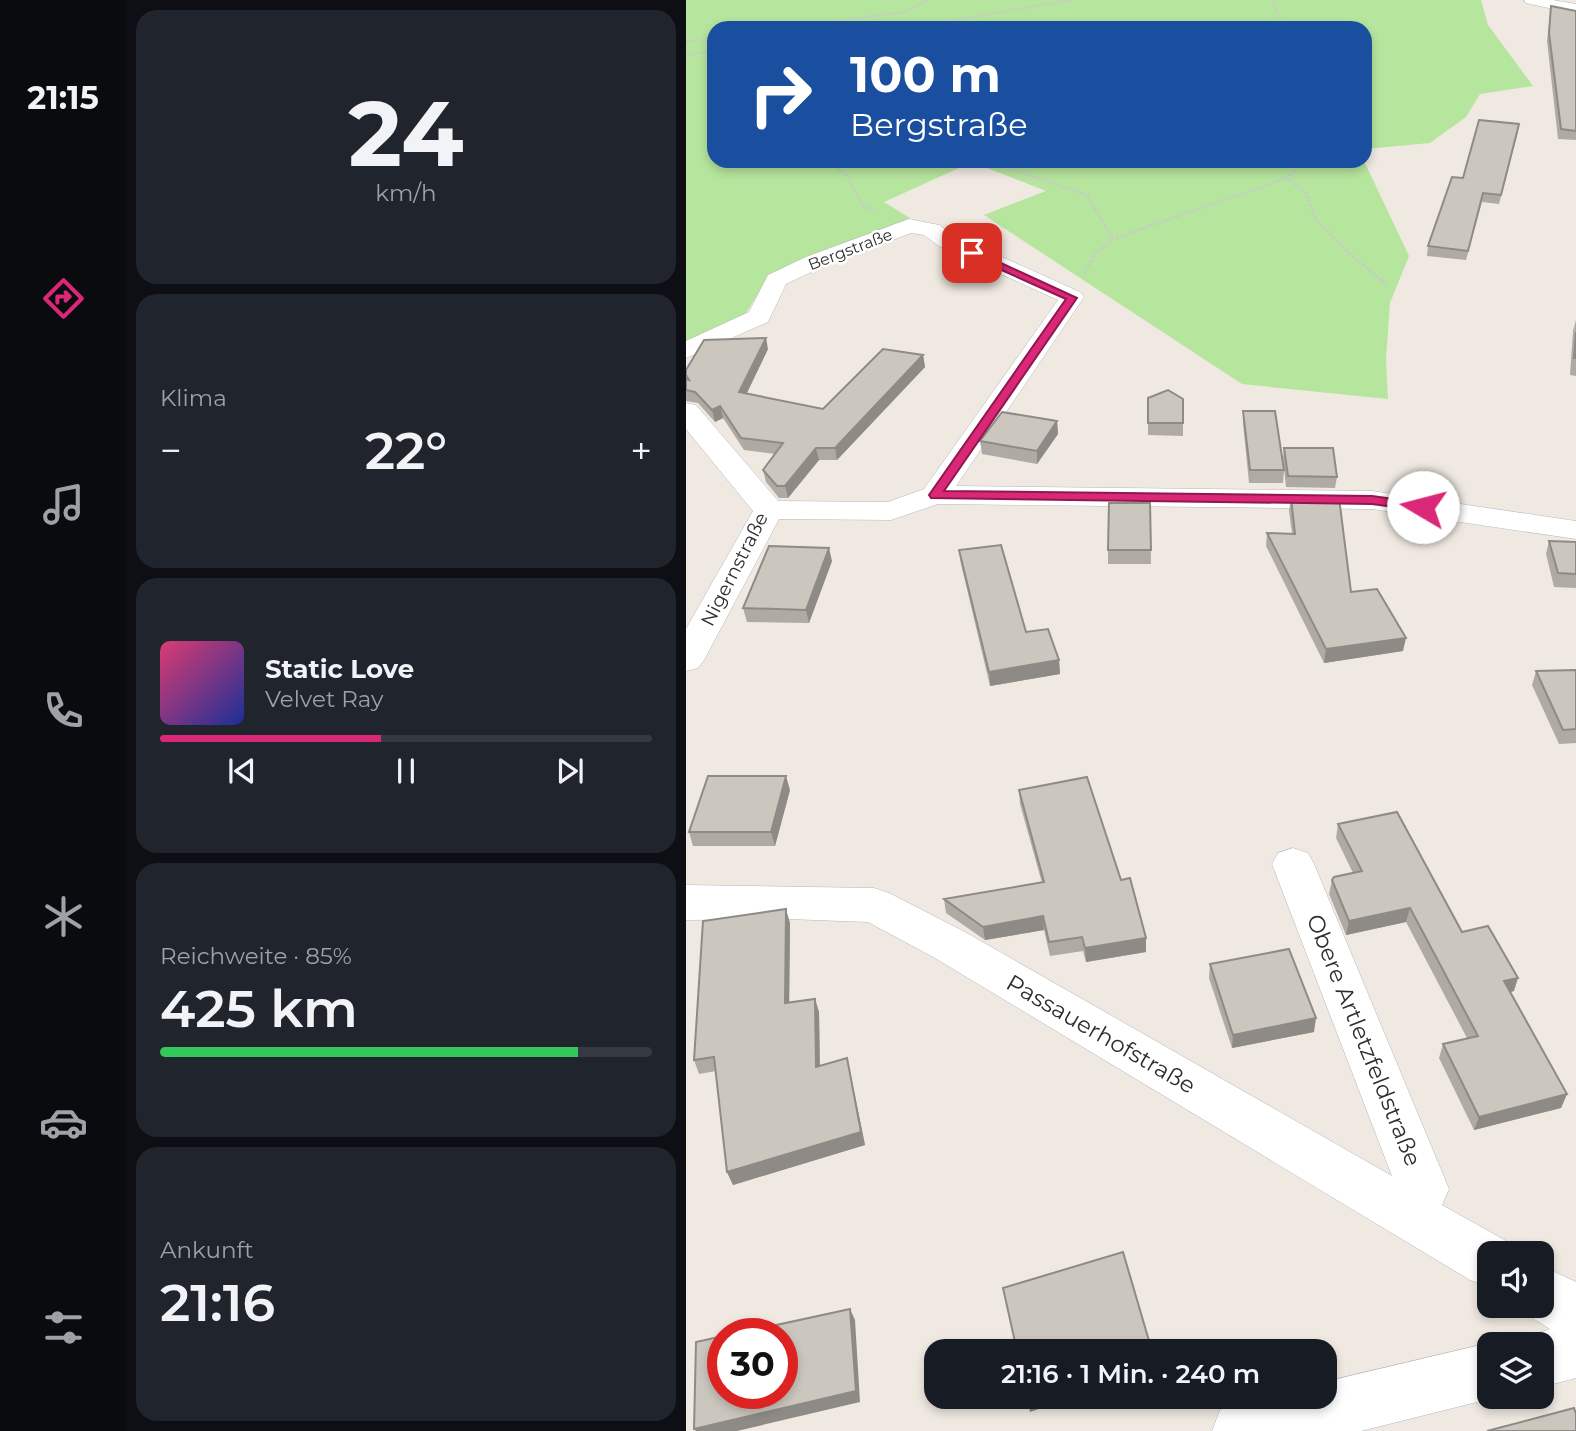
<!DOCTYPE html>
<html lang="de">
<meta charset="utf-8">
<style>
:root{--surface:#171b24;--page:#20242c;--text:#f1f3f6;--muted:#9ea1a6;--line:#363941;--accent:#db2777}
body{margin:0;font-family:Montserrat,sans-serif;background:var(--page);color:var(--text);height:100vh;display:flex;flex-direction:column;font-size:26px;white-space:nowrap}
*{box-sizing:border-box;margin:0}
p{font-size:23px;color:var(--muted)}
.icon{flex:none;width:38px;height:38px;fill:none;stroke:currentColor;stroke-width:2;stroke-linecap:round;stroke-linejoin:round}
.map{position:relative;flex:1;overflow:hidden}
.side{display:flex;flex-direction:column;gap:10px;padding:10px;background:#0d0f14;width:560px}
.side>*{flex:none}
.hud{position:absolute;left:21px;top:21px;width:665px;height:147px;border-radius:21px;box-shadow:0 4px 10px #0003;background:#1a4fa0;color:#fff;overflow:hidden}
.fabs{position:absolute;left:791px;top:1241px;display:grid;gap:14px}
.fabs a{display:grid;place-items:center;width:77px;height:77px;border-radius:14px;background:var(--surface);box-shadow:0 4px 10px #0003;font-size:35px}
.speed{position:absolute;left:21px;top:1318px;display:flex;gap:14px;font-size:35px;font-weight:700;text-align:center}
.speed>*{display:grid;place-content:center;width:91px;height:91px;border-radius:50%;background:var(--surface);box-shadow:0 4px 10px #0003;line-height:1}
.speed .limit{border:10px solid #d22;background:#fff;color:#111}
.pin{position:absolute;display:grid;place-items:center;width:60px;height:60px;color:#fff;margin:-30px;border-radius:14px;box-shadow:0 4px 10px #0006}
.me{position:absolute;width:77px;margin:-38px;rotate:278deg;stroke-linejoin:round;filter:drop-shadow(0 0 5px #0008)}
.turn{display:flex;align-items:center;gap:24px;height:147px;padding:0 28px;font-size:32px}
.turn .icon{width:91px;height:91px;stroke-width:2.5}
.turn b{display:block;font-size:49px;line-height:60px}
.big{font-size:52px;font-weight:600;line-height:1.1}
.side .widget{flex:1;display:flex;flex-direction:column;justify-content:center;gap:10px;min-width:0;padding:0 24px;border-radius:21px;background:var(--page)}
.side .dial{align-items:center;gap:0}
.dial b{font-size:91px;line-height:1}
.song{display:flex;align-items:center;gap:21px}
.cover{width:84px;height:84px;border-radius:10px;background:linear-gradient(135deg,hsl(340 70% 55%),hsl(230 70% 35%))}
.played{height:7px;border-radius:4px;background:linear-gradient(90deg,var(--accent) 45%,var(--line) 45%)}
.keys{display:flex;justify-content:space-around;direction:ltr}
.heat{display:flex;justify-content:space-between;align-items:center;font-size:38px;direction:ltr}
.charge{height:10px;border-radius:5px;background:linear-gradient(90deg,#34c759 85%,var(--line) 0)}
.trip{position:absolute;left:238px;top:1339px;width:413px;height:70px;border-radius:21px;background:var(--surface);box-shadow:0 4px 10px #0003;font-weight:600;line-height:70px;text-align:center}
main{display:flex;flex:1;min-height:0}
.dock{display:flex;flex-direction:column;width:126px;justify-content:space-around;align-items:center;background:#090b0e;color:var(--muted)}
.dock .icon{width:49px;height:49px}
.dock .current{color:var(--accent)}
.dock b{font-size:32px;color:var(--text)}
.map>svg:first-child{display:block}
</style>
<main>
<nav class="dock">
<b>21:15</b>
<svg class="icon current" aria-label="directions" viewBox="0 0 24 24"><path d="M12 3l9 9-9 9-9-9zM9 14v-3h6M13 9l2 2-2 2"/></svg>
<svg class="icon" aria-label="music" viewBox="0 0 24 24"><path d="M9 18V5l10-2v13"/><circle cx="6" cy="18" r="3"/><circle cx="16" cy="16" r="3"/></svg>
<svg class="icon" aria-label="phone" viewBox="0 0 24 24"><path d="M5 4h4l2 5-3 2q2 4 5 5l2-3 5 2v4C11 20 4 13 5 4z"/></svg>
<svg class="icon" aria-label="climate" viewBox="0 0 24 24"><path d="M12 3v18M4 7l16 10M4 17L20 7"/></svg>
<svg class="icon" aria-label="car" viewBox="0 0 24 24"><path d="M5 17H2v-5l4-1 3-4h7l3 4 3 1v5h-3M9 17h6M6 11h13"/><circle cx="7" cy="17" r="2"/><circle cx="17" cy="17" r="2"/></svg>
<svg class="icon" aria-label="filters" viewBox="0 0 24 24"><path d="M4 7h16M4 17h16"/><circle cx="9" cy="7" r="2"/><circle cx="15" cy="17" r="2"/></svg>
</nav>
<section class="side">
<div class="widget dial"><b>24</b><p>km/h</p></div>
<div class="widget"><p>Klima</p>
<div class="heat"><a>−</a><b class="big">22°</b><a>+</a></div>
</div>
<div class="widget">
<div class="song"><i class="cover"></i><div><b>Static Love</b><p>Velvet Ray</p></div></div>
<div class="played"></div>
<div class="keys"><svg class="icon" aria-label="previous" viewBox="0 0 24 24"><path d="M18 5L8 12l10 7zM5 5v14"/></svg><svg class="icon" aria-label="pause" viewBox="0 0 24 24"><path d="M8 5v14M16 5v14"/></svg><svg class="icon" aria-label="next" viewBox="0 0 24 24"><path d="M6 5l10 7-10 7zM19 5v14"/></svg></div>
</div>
<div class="widget"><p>Reichweite · 85%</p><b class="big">425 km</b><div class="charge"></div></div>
<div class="widget"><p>Ankunft</p><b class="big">21:16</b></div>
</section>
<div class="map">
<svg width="890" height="1431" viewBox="0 0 890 1431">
<rect width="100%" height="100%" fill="#efe9e1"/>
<path fill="#b6e59e" d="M0,0H795L802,25L847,86L794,94L780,117L744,143L679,149V28H28V161H678L723,256L704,303L700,358L702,399L556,384L298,215L360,191L286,162L198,202L224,218L84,275L58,316L0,341Z"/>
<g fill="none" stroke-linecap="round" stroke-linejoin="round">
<defs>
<path id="street" d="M838,0H867L890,4V14L840,3Z
M223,219L253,225L269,236L394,292L398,297L270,486L686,491L890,521V539L686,509L252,504L205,520L93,519L18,660L12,668L0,671V629L67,511L0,429V403L10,405L92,501L202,502L238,489L372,300L253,246L238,235L225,233L136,267L100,284L82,322L0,358V341L63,312L82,275L120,257Z
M607,848L622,853L628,864L763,1189L756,1205L822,1242L826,1253H803V1287L784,1280L249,958L182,922L102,919L0,920V885L188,888L203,893L279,932L706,1176L586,864L592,853Z
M856,1266L890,1282V1378L856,1387V1344H834L836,1339L864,1329L837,1312L834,1306H856Z
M803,1343L807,1344H803V1396H810L803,1399L675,1431H526L534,1410C573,1394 598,1396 639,1396V1382Z"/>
</defs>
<use href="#street" stroke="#b4b7c1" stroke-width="1"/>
<path stroke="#c9c9c9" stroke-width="2" stroke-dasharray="2.5 2" stroke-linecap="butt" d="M586,0L598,28
M135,28L163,19L219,12L242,0
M223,28L385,0
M0,41L28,40
M0,56L28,50"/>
<path stroke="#c9c9c9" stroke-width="2.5" stroke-dasharray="2.5 2" stroke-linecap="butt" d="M141,161L159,173L176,205L187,210
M300,161L401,195L427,239
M601,178L620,193L630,219L662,252L697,282
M398,274L408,255L427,239L601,178L618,161"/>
<path stroke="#c9c9c9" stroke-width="3.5" stroke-dasharray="3.5 2.5" stroke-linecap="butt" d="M695,280L701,285"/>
<use href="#street" fill="#fff" fill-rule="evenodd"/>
</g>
<path fill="#afaba4" d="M865,6L890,11V140L872,139L861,41Z
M832,132L813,204L796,202L780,260L741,256L742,246L777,178Z
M890,320V376L884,375L887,331Z
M82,349L61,393L137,409L237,355L239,367L151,460H133L102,498H93L80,482L77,470L89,454L58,450L37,418L29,422L12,403L0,401V370Z
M462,398L497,399V436L462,435Z
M557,411L598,470L597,483H563L557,423Z
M371,421L372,434L351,464L296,454L294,441Z
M598,448L651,477L649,488L600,487L597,459Z
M605,498L665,592L717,651L638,663L580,546L581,533H606L603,511Z
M464,503L465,564H422V550Z
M863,541L890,542V588L868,587L860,554Z
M273,550L340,632L373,660L374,674L304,686L275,564Z
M146,561L123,623L61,622L57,608Z
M890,670V743L873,744L846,685L850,671Z
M104,790L89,846H7L3,832Z
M333,790L435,880L460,938V952L400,962L397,951L364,956L358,930L299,940L260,913L258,899L356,883L334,804Z
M652,824L776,932L828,991L824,992L881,1094L875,1108L788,1130L753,1058L757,1044L781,1038L720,922L660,935L643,894L646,880L667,873L650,838Z
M104,923L103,1003L129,999L133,1012L134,1066L164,1071L179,1145L47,1185L41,1172L30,1071L13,1074L8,1060Z
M524,964L628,1032L546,1048L523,978Z"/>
<path fill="#8e8b86" d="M80,338L82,349L56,403L53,392Z
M237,355L239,367L151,460L149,448Z
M34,406L37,418L29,422L26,410Z
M371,421L372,434L351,464V451Z
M130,448L133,460L102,498L99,486Z
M143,548L146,561L123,623L120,610Z
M720,638L717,651L638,663L640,649Z
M373,660L374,674L304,686L303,672Z
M100,776L104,790L89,846L85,832Z
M724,908L720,922L660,935L663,921Z
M100,909L104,923L103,1017L99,1003Z
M357,916L358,930L299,940L297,927Z
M460,938V952L400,962L399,948Z
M832,978L828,991L813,995L818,981Z
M129,999L133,1012L134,1080L130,1067Z
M630,1018L628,1032L546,1048L547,1035Z
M161,1058L179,1145L47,1185L41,1172Z
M881,1094L875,1108L788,1130L793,1117Z
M164,1309L169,1320L174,1402L51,1431H10L8,1429Z
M356,1396H391L344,1412L342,1401Z"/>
<path fill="#cbc7bf" stroke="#8e8b86" stroke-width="2" d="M865,6L890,11V131L875,129L863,33Z
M793,120L833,124L815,195L797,193L782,251L742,246L766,177L777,178Z
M890,332V358H888Z
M80,338L53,392L137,409L197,349L237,355L149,448H130L99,486H91L77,470L97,443L55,438L34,406L26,410L9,392L0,390V379L3,380L0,375V370L18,340Z
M482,390L497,399V423H462V398Z
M557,411H589L598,470H564Z
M316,412L371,421L351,451L294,441Z
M598,448H647L651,477L602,476Z
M605,498H653L665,592L691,589L720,638L640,649L581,533L609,534Z
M423,503H464L465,550H422Z
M863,541L890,542V574L872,573Z
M315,545L340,632L362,629L373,660L303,672L273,550Z
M83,546L143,548L120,610L57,608Z
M890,670V729L877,730L850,671Z
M22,776H100L85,832H3Z
M401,777L435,880L444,878L460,938L399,948L396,937L363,942L357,916L297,927L258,899L358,882L333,790Z
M711,812L776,932L802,926L832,978L818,981L881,1094L793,1117L757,1044L792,1036L724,908L663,921L646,880L648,877L676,871L652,824Z
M100,909L99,1003L129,999L130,1067L161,1058L175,1132L41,1172L28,1057L8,1060L17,921Z
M603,949L630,1018L547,1035L524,964Z
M437,1252L466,1351H331L317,1288Z
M164,1309L170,1391L8,1429L10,1342L37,1336V1393H96V1334H49Z
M341,1396H356L342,1401Z
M888,1408L890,1414V1431H801Z"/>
<path fill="#db2777" stroke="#8e194d" stroke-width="2" d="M282,251H289L391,298L258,491L686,496L737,503L744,507L737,511L686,504L245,498L243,495L380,299L282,255Z"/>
<g text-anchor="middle" stroke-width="5" stroke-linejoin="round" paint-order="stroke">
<g font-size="16" fill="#2e2e2e" stroke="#fff">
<text transform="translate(164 249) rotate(-21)" y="6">Bergstraße</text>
</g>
<g font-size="19" fill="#2e2e2e" stroke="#fff">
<text transform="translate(48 569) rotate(-63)" y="7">Nigernstraße</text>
</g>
<g font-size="23" fill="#2e2e2e" stroke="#fff">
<text transform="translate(415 1034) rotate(30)" y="8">Passauerhofstraße</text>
<text transform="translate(678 1040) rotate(68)" y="8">Obere Artletzfeldstraße</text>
</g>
</g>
</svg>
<div class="fabs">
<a><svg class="icon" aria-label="sound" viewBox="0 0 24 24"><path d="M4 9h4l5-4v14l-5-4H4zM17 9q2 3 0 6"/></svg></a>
<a><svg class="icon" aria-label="layers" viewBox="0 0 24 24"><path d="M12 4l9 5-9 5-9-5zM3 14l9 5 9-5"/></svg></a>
</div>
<div class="speed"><div class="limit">30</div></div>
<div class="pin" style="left:286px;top:253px;background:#d93025"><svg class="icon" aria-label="arrive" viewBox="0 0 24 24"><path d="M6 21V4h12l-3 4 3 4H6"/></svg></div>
<svg class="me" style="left:737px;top:507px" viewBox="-20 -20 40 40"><circle r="19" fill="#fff"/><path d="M0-13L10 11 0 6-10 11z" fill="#db2777"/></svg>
<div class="trip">21:16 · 1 Min. · 240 m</div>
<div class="hud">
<div class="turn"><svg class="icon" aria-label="right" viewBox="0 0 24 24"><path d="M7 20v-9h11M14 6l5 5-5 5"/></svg><div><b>100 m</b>Bergstraße</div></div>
</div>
</div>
</main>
